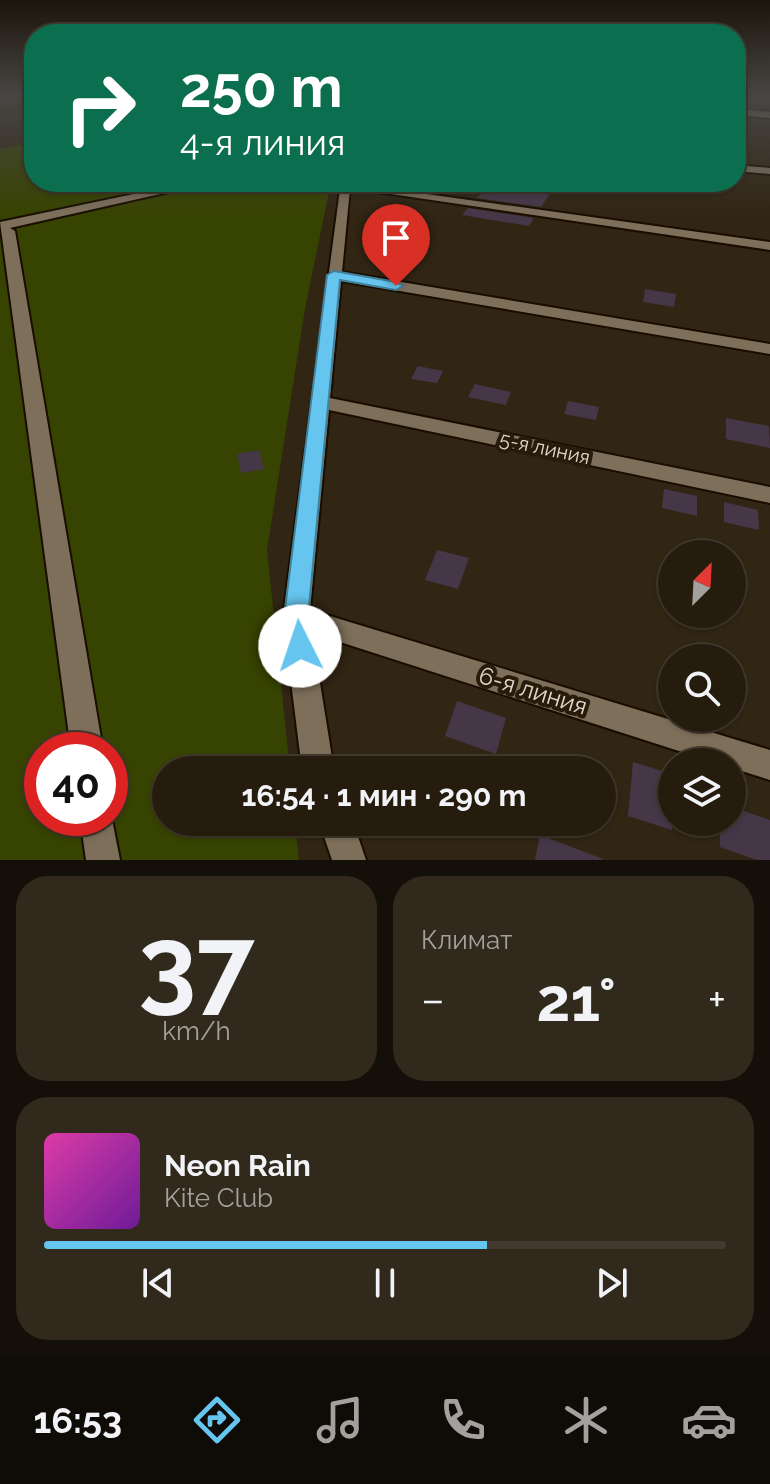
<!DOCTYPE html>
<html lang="ru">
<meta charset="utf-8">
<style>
:root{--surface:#251c0e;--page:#31291c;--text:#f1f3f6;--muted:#a3a19e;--line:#423a2e;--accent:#65c5ee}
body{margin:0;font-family:Raleway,sans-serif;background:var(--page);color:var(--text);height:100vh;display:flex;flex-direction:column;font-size:30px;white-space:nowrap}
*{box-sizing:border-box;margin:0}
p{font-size:26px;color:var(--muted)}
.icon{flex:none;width:44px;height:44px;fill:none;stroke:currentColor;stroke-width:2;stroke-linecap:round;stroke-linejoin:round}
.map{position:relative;height:860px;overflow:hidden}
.sheet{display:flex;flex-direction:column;gap:16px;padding:16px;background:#140f08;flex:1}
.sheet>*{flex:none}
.guide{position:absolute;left:24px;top:24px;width:722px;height:168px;border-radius:32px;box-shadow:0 2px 6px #0004,0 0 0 2px var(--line);background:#0b6e4f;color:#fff;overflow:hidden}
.needle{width:52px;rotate:24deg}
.controls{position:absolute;left:658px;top:540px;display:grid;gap:16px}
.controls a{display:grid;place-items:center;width:88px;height:88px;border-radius:50%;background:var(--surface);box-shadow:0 2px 6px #0004,0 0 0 2px var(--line);font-size:40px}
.speed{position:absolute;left:24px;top:732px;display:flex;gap:16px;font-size:40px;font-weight:700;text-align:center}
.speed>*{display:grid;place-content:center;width:104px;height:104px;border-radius:50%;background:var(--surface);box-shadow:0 2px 6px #0004,0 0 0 2px var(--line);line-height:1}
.speed .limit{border:12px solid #d22;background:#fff;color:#111}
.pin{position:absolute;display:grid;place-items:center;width:68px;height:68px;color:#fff;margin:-82px -34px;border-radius:50% 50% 50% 0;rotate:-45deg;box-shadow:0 0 8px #0007}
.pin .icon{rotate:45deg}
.me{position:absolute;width:88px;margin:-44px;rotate:356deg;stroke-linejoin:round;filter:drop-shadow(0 0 6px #0008)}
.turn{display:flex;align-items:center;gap:28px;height:168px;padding:0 24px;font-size:36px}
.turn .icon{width:104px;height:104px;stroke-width:2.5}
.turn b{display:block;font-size:56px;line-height:68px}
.big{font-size:60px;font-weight:700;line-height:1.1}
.sheet .card{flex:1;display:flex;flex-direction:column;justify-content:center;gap:12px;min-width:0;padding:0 28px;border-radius:32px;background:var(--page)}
.sheet .dial{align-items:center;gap:0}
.dial b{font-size:104px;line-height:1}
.song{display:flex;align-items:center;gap:24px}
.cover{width:96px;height:96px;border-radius:12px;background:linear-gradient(135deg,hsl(320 70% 55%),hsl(280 70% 35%))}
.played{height:8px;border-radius:4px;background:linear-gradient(90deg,var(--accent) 65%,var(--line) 65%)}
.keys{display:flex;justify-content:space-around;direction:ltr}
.heat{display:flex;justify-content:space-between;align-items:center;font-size:44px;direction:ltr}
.sheet .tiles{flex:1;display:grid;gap:16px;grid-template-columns:1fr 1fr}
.card:last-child{grid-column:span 2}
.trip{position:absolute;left:152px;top:756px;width:464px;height:80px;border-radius:40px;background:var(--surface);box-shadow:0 2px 6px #0004,0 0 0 2px var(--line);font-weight:700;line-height:80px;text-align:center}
.tabs{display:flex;height:128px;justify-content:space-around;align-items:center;background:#0f0b06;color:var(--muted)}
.tabs .icon{width:56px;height:56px}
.tabs .current{color:var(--accent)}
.tabs b{font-size:36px;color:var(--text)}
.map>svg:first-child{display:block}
</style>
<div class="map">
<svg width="770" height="860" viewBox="0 0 770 860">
<rect width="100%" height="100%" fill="#312513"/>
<path fill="#374300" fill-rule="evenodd" d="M34,131V182H325L330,187L305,309L267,550L290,770H166V822H295L299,860H0V149L24,144ZM42,750H110V818H42Z"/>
<path fill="#463748" d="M489,184L521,188L551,192L541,207L477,198Z
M468,208L534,218L529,226L462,215Z
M645,289L676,294L674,307L643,302Z
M418,366L443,371L437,383L411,379Z
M475,384L511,392L506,405L468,397Z
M568,401L599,407L596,420L564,414Z
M726,418L769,426L770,448L726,439Z
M259,450L264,469L241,473L237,454Z
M664,489L697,496V516L662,508Z
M724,502L758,510L759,530L724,522Z
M437,550L469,558L458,589L425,580Z
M457,701L506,718L496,754L445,736Z
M633,762L672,774V830L628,816Z
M732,807L770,820V860H757L720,847V822H732Z
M540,835L603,859L602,860H535Z"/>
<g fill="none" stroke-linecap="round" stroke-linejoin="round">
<defs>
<path id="minor" d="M736,109L770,112V118L736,115Z
M736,165L770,168V174L736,171Z
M191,182H213L10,228L15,231L103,750H71L0,222Z
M341,182L770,242V250L350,188L342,272L770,344V354L341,281L330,398L770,487V503L329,410L310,610L770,750V780L732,768V762H713L312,633L334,770H302L283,617Z
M110,809L120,860H86L80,818H110Z
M319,822H353L366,860H332Z"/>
</defs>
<use href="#minor" stroke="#190d00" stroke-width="4"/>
<use href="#minor" fill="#7e6f5b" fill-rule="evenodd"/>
</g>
<linearGradient id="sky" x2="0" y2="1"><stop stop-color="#1b140a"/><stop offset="0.44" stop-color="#484644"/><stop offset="1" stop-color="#484644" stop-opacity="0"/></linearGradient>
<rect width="770" height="216" fill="url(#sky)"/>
<path fill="#65c5ee" stroke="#42809b" stroke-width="2" d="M334,271L396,282L403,286L396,290L340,280L308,617L312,646L309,653L300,656L291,653L284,617L327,275Z"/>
<g text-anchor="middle" stroke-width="8" stroke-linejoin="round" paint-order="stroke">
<g font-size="20" fill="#dfd7cc" stroke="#271b09">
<text transform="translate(545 448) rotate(12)" y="7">5-я линия</text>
</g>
<g font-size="24" fill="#dfd7cc" stroke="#271b09">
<text transform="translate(533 691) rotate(17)" y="8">6-я линия</text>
</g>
</g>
</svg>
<div class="controls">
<a><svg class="needle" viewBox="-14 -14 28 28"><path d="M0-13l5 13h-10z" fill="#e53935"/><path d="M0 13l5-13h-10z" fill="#a3a19e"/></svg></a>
<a><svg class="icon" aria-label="search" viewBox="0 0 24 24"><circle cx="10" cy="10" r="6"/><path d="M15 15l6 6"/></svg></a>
<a><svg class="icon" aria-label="layers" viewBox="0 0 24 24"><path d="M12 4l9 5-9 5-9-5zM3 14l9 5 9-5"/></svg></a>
</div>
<div class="speed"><div class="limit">40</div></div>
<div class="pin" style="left:396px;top:286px;background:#d93025"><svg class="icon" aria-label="arrive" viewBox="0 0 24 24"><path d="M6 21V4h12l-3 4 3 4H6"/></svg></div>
<svg class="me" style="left:300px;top:646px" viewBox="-20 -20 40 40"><circle r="19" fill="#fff"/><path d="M0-13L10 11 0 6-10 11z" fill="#65c5ee"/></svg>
<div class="trip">16:54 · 1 мин · 290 m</div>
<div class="guide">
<div class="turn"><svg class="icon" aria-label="right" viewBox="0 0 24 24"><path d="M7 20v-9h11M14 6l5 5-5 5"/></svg><div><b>250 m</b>4-я линия</div></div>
</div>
</div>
<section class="sheet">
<div class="tiles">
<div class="card dial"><b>37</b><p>km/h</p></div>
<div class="card"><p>Климат</p>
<div class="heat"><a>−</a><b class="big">21°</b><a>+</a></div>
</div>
<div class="card">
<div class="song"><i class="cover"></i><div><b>Neon Rain</b><p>Kite Club</p></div></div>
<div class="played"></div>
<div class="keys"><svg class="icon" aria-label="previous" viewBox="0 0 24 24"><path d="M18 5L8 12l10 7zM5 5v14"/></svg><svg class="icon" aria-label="pause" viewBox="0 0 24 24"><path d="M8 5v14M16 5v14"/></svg><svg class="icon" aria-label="next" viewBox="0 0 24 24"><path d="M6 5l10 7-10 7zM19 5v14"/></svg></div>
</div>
</div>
</section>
<nav class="tabs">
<b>16:53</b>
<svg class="icon current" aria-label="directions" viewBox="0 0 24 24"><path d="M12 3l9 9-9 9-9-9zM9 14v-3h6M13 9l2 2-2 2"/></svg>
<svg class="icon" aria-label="music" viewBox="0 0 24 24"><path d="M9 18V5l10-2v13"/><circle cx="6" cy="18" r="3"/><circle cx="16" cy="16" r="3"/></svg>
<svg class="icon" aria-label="phone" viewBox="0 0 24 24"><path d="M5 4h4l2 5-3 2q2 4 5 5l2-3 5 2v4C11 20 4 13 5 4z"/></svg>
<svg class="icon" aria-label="climate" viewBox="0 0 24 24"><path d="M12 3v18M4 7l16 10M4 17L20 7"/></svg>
<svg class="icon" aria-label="car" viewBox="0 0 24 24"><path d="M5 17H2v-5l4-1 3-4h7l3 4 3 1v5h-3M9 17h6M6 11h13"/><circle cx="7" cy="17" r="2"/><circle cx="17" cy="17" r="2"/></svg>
</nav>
